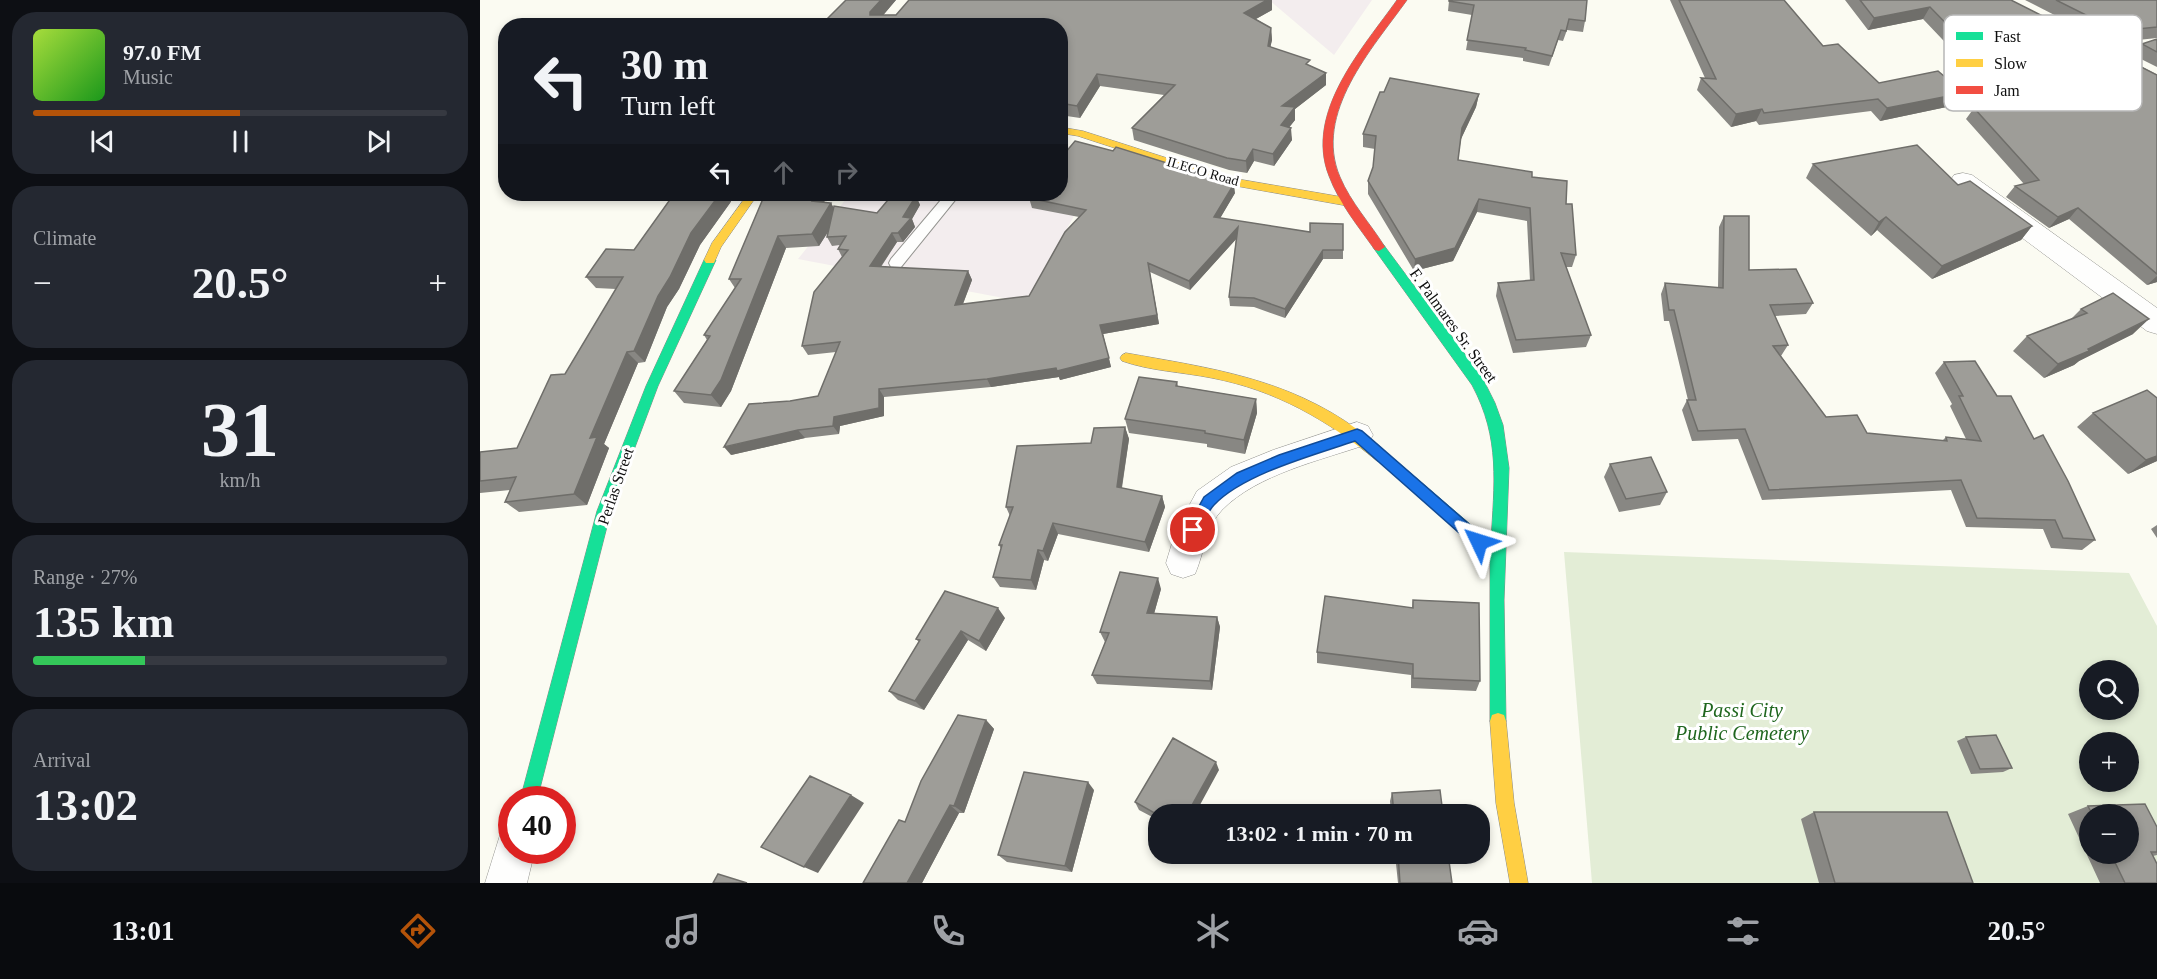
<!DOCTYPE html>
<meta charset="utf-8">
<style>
:root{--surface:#171b24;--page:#242831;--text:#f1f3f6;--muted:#9ea1a6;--line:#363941;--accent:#b45309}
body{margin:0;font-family:"Times New Roman",serif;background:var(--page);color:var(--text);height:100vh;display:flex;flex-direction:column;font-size:22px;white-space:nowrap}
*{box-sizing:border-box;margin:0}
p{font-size:20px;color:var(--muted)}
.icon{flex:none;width:33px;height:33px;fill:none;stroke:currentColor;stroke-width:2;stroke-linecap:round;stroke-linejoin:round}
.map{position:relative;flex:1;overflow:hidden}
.details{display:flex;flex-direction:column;gap:12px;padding:12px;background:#0d0f14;width:480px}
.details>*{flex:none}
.banner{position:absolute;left:18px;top:18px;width:570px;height:183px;border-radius:24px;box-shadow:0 3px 9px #0003;background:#171b24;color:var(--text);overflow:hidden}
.controls{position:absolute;left:1599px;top:660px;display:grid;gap:12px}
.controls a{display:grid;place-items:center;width:60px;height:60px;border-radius:50%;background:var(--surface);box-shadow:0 3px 9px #0003;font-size:30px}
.speed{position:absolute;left:18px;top:786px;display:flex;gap:12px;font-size:30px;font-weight:700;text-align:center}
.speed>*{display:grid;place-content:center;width:78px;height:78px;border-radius:50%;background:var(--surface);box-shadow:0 3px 9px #0003;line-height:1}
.speed .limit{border:9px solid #d22;background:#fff;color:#111}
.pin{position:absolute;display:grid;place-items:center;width:51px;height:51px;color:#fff;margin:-26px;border:3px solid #fff;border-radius:50%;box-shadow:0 2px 6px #0007}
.me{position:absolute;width:66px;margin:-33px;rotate:311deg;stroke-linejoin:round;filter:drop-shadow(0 0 4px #0008)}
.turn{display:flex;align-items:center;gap:21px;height:126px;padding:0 24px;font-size:27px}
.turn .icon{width:78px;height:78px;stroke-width:2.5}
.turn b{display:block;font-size:42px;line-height:51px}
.lanes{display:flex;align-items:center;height:57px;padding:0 24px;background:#0003;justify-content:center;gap:30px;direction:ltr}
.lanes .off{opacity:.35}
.big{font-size:45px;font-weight:800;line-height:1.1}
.details .widget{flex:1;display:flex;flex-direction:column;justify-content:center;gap:9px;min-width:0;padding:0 21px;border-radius:24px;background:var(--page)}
.details .dial{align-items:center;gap:0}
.dial b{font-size:78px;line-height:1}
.song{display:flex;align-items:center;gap:18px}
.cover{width:72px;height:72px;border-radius:9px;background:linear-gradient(135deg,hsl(80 70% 55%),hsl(120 70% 35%))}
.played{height:6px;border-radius:3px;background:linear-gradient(90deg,var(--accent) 50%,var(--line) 50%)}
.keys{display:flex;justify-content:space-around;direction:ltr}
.heat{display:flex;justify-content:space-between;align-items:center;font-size:33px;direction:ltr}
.charge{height:9px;border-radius:4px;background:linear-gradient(90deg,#34c759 27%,var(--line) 0)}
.trip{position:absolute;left:668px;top:804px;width:342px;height:60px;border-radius:24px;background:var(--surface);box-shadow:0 3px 9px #0003;font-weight:800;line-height:60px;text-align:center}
.tabs{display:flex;height:96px;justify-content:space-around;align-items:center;background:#090b0e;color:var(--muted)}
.tabs .icon{width:42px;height:42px}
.tabs .active{color:var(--accent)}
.tabs b{font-size:27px;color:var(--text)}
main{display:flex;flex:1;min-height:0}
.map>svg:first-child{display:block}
</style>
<main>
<section class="details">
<div class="widget">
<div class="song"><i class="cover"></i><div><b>97.0 FM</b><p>Music</p></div></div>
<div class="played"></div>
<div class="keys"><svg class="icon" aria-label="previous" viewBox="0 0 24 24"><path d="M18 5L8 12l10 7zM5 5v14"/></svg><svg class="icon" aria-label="pause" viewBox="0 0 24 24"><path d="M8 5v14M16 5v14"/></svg><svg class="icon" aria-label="next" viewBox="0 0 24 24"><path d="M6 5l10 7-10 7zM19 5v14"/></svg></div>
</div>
<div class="widget"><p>Climate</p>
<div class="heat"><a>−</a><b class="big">20.5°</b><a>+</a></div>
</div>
<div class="widget dial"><b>31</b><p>km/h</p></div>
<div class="widget"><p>Range · 27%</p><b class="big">135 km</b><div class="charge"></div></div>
<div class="widget"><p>Arrival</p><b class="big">13:02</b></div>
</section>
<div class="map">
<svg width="1677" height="883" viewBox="0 0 1677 883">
<rect width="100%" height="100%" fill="#fbfbf2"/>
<path fill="#f3edee" d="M789,0H892L854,55Z
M581,145L630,153L545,302L318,259L370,194H580Z"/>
<path fill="#e3edd6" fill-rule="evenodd" d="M1084,552L1649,573L1677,626V883H1112ZM1610,670H1648V710H1610ZM1610,742H1648V782H1610ZM1610,814H1648V854H1610Z"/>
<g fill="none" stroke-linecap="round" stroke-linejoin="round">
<defs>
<path id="lane" d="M466,194H480L421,267H411L409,263L411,259Z
M514,194H528L525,199H515Z"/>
<path id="street" d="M1483,173L1492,175L1677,308V334L1667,331L1474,187L1470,181L1474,175Z
M877,422L888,426L893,435L888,444C842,460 777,474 742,510C726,526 724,554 715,574L703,578L691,574L686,563L696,530L717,491L751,467L793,450Z
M32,831V850H55L47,883H5L20,835Z"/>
<path id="fast" d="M899,243L903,244L1002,377L1015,403L1023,425L1029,468L1024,600L1026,721L1024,727L1018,729L1012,727L1010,721V560L895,457L897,453H907L1011,542C1014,484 1021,439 992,385L895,250L893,247L895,244Z
M230,256L236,260L178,386L131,511L57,800H40L117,511L166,386L224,260Z"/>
<path id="slow" d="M1518,0H1530L1677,75V82Z
M580,127L603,131L746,177L868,198L874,202L868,206L745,184L598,136L580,133Z
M268,194H278L241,247L234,263H226L224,260L232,243Z
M646,353C730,368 807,378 878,430C888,438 903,446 909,457L907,461H897C848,420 795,390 732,378C702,372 670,371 642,361L640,358L642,355Z
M1018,713L1024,715L1026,721L1034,803L1048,883H1030L1016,803L1010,721L1012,715Z"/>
<path id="jam" d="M917,0H927C892,49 833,113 860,177C871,203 890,223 905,247L899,251L895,250C878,226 859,203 849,176C824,112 883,48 917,0Z"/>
</defs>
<use href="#lane" stroke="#959591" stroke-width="2"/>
<use href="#street" stroke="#959591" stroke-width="1"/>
<use href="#fast" stroke="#8b8b87" stroke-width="1"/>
<use href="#slow" stroke="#8b8b87" stroke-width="1"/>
<use href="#jam" stroke="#8b8b87" stroke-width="1"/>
<use href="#lane" fill="#fefefd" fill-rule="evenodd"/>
<use href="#street" fill="#fefefd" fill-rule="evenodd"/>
<use href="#fast" fill="#16e098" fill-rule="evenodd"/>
<use href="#slow" fill="#ffcf43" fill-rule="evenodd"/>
<use href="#jam" fill="#f24e42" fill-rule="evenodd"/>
</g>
<path fill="#888783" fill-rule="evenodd" d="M366,0H416L403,15L792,10L776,19L791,28L792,40L790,47L846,73V85L815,109V120L809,127L812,140L794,166L774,161L767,173L749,170L654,140L652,128L684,95L620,86L600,118L580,115V26H340Z
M1190,0H1304L1343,46L1399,83L1484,93L1476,105L1400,121L1391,111L1279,125L1276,121L1251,127L1217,90L1221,78H1225Z
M1365,0H1531L1600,35L1592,47L1480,58L1443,19L1388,30Z
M1545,0H1677V38L1629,43Z
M969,1L1105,21L1103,32L1087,30L1083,41L1078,40L1069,66L1043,61V58L986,50L992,15L968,11Z
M1677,39V67L1653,55L1662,44Z
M1677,75V282L1667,285L1589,219L1569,228L1526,197L1535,186L1544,184L1486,119L1494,108Z
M904,92L999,94L996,107L981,139L978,160L1052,177L1086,204L1096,255L1092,267H1086L1111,335L1106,347L1033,353L1016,296L1018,283L1050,281L1047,221L997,212L973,261L934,271L888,194V181L893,167L895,149L883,147V134Z
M1333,164L1478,185L1552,226L1541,240L1452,279L1397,230L1391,236L1326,178Z
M755,193L740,218L830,232L863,224V259H843L805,318L774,307L750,306L749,297L756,239L710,290L670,272L679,324L623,334L631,367L580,380L579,377L511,387L404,397V416L360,426L359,434L325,438L251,455L310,401L338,396L356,352L328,355L322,346L362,257L358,249L360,245L352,246L347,237L348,232L339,246L306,248L251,391L241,407L204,403L194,391L227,340L224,335L255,288L249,279L285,194H348L344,202L351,203L353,207L397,213L436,196L440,205L432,219L435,227L423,242H417L401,267L488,271L492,280L483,304L549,296L599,217L552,208L549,198Z
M194,194H255L250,203L220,245L199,289L187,307L165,362L158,363L124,444L129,448L107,505L39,512L25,502L30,490L0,493V452L37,448L85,374L136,289L116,288L106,277L154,250Z
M1244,216L1269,270L1333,303L1326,314L1295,316L1308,345L1301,356L1346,417L1387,433L1462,441L1466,437L1486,439L1470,406L1472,404L1455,373L1464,362L1517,396L1554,439L1615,540L1602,550L1571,548L1563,529L1486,527L1471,490L1282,500L1258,439L1212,441L1202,410L1207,400H1208L1189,321H1184L1181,294L1185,283L1238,288L1239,227Z
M1601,309L1653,334L1599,361L1594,365L1564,378L1533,351L1547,336L1591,319Z
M697,382L698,386L776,399L777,413L765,454L727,447V444L649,433L645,419Z
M1677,398V461L1648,474L1597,427L1613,413Z
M645,427L649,439L642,488L682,496L685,507L669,552L578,534L568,561L564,560L556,590L520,587L513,577L521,549L519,545L530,516L526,507L611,443Z
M1130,464L1187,492L1180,505L1139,512L1124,477Z
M1677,525V538L1671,529Z
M681,589L674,614L737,617L740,627L732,690L617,684L612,675L625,642L620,632Z
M933,600L1000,681L996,691L931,688V675L837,663V652L932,608Z
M525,618L506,651L488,640L444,710L418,700L409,691L439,642L436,639Z
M506,720L514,729L484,813H479L442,883H383L425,822Z
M1486,737L1532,768L1523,772L1491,774L1477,741Z
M739,770L678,814V820L659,810L655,802Z
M614,790L592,872L527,862L518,855Z
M912,793L963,814H911L910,801Z
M1665,804L1677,827V855L1673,856L1677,864V883H1620L1588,814L1608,806ZM1610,814H1648V854H1610Z
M1334,812L1493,883H1339L1321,819Z
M915,854H968L972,883H918Z"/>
<path fill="#6f6e6a" d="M401,0H416L395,25L390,15V12Z
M787,0H792V10L765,25L764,13Z
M1450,7L1443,19L1388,30L1394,18Z
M791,28L792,40L788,58V46Z
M846,73V85L815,109V120L801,138L802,106Z
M617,74L620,86L600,118L597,106Z
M1484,93L1476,105L1400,121L1407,108Z
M999,94L996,107L980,141L982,128Z
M1282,109L1276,121L1251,127L1256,114Z
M811,128L812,140L794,166L793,154Z
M773,149L774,161L767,173L766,161Z
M754,184L755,193L735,227L734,217Z
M240,194H255L250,203L220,245L199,289L187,307L165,362L154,351L178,296L211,233Z
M335,194H348L339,213L332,201Z
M436,196L440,205L432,219L435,227L423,242L418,233L423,217Z
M999,199L997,212L973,261L934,271L935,259Z
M351,203L358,216L339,246L332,234Z
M1598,208L1589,219L1569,228L1578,217Z
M1406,217L1397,230L1391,236L1399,222Z
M1552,226L1541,240L1452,279L1462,266Z
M758,227L759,236L710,290L709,281Z
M412,233L417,242L395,275L390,266Z
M298,236L306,248L251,391L241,407L231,395Z
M843,250V259L805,318V309Z
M668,263L679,324L623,334L631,367L580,380L579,377L511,387L507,379L620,325Z
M488,271L492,280L479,314L475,305Z
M1677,276V282L1667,285Z
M1669,319L1653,334L1599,361L1594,365L1564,378L1578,364Z
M147,352L158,363L124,444L129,448L107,505L94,494L110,438Z
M399,389L404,397V416L360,426L359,434L353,426L354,417Z
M776,399L777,413L765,454L764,440Z
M645,427L649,439L640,498L637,487Z
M318,430L325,438L251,455L244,447Z
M1677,456V461L1648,474L1666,460Z
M682,496L685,507L669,552L665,542Z
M573,523L578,534L568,561L563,551Z
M558,550L564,560L556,590L551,580Z
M678,578L681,589L671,624L667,613Z
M518,608L525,618L506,651L499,641Z
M737,617L740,627L732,690L730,681Z
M481,631L488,640L444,710L435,701Z
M506,720L514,729L484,813L474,806Z
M736,762L739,770L715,814H707Z
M608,782L614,790L592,872L585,866Z
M371,795L384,803L338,873L324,867Z
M470,805L479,813L442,883H427Z"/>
<path fill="#9e9d98" stroke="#6f6e6a" stroke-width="1.5" d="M366,0H401L390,12V15H416L429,0H787L764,13L791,28L788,46L830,60L826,64L846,73L802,106L815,107L801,125L811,128L793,154L773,149L766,161L747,158L652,128L695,85L617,74L597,106L580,103V26H340Z
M969,0H1107L1105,21L1089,19L1086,31L1081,30L1072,56L1045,50L1046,48L987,40L994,5L969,1Z
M1199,0H1304L1343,46L1358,44L1399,83L1458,71L1484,93L1407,108L1398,99L1284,113L1282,109L1256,114L1221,78L1236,79Z
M1380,0H1531L1600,35L1488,46L1450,7L1394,18Z
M1576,0H1677V27L1638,31Z
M1677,39V52L1662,44Z
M1636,54L1677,75V274L1598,208L1578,217L1535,186L1559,180L1494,108Z
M910,78L999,94L982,128L978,160L1052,172V177L1087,181L1086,204H1092L1096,255L1081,253L1111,335L1036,340L1018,283L1054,280L1050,208L999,199L975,248L935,259L888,181L893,167L896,136L883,134L900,92H904Z
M595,141L633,151L636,147L754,184L734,217L830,232V223L863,224V250H843L805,309L774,298L749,297L758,227L709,281L668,263L677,315L620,325L629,358L577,371L576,368L507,379L399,389V408L354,417L353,426L318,430L244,447L269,404L310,401L338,396L360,342L322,346L334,292L368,250L358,249L366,236L347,237L354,206L397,213L413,194H433L436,196L423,217L431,218L418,233H412L390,266L488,271L475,305L549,296L585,232L606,210L549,198L553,194H580V159Z
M1437,145L1478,185L1490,181L1552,226L1462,266L1406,217L1399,222L1333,164Z
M194,194H240L211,233L190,277L178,296L154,351L147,352L110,438L117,437L94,494L25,502L36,477L0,481V452L37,448L71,375L85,374L143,277H106L126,249L154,250Z
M285,194H335L332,201L351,203L332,234L298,236L241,380L231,395L194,391L230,336L224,335L261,279H249Z
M1244,216H1269V270L1316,269L1333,303L1290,305L1308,345L1293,346L1346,417L1377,415L1387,433L1467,441L1466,437L1501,441L1479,396H1483L1464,362L1495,361L1517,396H1531L1554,439L1563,435L1588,481L1615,540L1583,538L1575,520L1497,518L1481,480L1289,490L1265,429L1218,431L1207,400H1216L1194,310H1189L1185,283L1243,288Z
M1633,293L1669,319L1608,349L1609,351L1578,364L1547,336L1607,313L1601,309Z
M659,377L697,382L696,386L776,399L764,440L725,433V431L645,419Z
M1667,390L1677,398V456L1666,460L1613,413Z
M645,427L637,487L682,496L665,542L573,523L563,551L558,550L551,580L513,577L522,545H519L533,507H526L537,446L611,443L614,428Z
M1171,457L1187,492L1146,499L1130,464Z
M640,572L678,578L667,613L737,617L730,681L612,675L629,633L620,632Z
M465,591L518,608L499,641L481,631L435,701L409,691L440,640L436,639Z
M845,596L933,608V600L999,603L1000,681L933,678V664L837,652Z
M478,715L506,720L474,806L470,805L427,883H383L419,820L425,822L441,781Z
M1516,735L1532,768L1500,769L1486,737Z
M693,738L736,762L707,814L678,815L655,802Z
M544,772L608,782L585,866L518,855Z
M330,776L371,795L324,867L281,847Z
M960,790L963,814H914L912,793Z
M1665,804L1677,827V852H1671L1677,864V883H1645L1631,854H1648V814H1612L1608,806Z
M1334,812H1467L1493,883H1355Z
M918,854H968L972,883H920Z
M238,874L267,883H233Z"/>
<path fill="#1a73e8" stroke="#114b97" stroke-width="1.5" d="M877,429L882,431L1004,537L1006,542L1004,546L999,548L994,546L875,441C834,455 763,474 734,505C727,512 723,525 718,534L713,536L708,534L706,530L724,497L757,473L799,455Z"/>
<g text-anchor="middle" stroke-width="6" stroke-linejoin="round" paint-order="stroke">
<g font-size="14" fill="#0e0e0e" stroke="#fff">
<text transform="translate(723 171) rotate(16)" y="5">ILECO Road</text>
</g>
<g font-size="16" fill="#0e0e0e" stroke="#fff">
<text transform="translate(974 325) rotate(54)" y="6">F. Palmares Sr. Street</text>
<text transform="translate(135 486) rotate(-71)" y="6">Perlas Street</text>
</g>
<g font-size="20" font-style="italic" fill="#1f661e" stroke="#fff">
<text x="1262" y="717">Passi City<tspan x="1262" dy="23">Public Cemetery</tspan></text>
</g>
</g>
<rect x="1464" y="15" width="198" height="96" rx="9" fill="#fff" stroke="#b7b7b7" stroke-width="1.5"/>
<rect x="1476" y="32" width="27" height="8" fill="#16e098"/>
<rect x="1476" y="59" width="27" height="8" fill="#ffcf43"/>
<rect x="1476" y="86" width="27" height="8" fill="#f24e42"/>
<g font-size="16" fill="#0e0e0e">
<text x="1514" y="42">Fast</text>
<text x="1514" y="69">Slow</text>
<text x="1514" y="96">Jam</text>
</g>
</svg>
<div class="controls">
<a><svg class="icon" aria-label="search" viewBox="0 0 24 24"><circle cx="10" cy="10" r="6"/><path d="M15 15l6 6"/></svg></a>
<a>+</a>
<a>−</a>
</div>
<div class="speed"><div class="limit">40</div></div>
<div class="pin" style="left:713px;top:530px;background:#d93025"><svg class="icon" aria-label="arrive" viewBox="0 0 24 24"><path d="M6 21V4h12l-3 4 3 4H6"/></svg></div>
<svg class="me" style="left:999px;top:542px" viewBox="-20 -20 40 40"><path d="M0-17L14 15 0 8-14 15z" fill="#1a73e8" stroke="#fff" stroke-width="4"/></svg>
<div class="trip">13:02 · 1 min · 70 m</div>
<div class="banner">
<div class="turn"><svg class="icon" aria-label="left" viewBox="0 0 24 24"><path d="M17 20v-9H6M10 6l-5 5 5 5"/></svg><div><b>30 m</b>Turn left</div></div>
<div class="lanes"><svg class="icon" aria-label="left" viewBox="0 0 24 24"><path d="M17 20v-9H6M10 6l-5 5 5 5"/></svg><svg class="icon off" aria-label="ahead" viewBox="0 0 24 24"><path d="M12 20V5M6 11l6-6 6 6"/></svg><svg class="icon off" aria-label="right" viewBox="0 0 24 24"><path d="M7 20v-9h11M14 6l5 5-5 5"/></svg></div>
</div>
</div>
</main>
<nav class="tabs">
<b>13:01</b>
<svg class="icon active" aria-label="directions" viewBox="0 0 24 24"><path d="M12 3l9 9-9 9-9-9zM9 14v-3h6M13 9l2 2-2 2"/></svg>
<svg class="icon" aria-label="music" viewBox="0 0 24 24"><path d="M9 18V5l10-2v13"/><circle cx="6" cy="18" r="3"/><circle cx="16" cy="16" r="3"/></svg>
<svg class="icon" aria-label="phone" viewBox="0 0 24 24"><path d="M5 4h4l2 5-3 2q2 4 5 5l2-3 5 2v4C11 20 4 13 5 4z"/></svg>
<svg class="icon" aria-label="climate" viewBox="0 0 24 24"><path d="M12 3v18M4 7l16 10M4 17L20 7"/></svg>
<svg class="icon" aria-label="car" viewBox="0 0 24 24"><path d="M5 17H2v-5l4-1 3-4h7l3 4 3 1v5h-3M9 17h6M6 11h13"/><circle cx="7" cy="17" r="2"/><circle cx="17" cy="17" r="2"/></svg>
<svg class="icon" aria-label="filters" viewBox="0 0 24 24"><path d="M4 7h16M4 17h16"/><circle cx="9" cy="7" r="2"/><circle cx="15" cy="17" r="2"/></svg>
<b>20.5°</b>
</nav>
